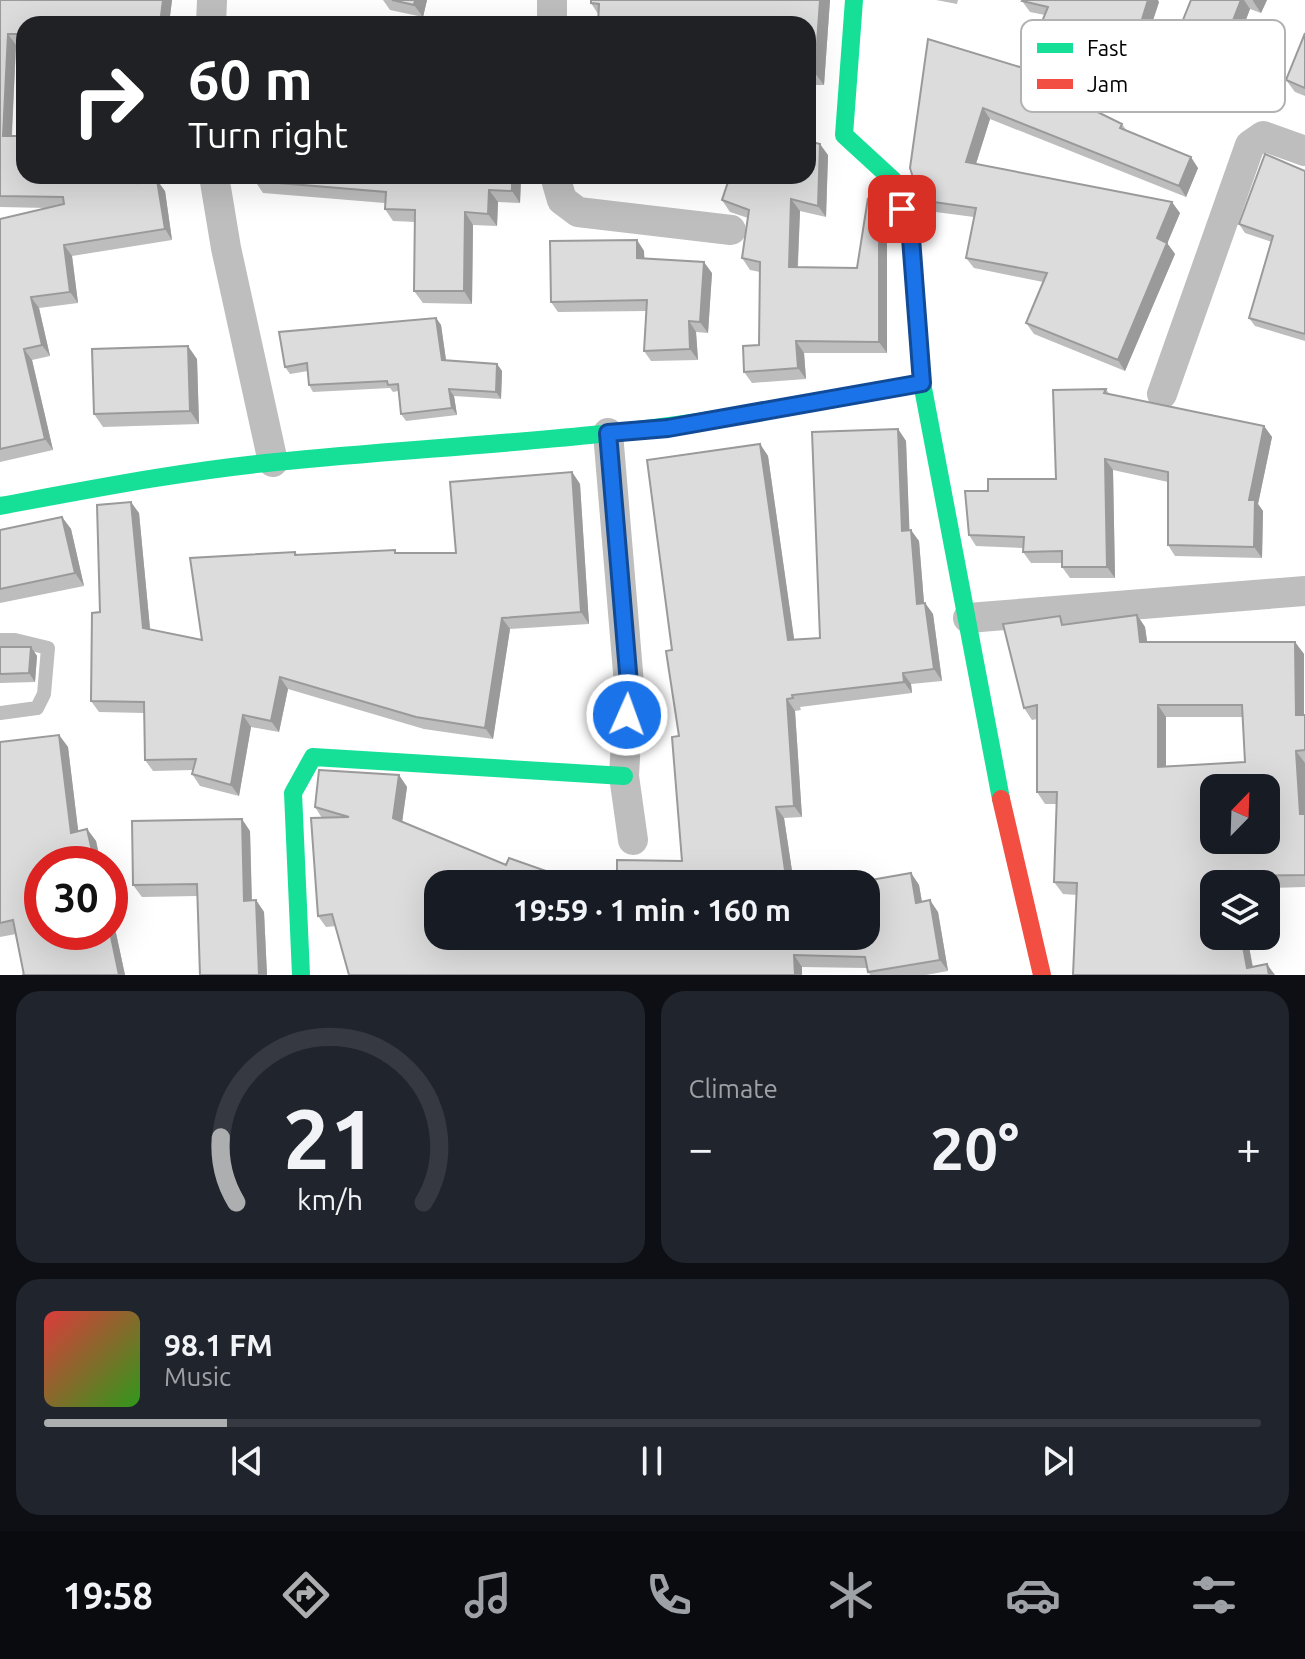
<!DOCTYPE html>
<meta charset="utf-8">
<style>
:root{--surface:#171b24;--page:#20242c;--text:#f1f3f6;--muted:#9ea1a6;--line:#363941;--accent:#adaeaf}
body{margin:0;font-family:Ubuntu,sans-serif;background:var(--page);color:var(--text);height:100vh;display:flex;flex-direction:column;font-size:30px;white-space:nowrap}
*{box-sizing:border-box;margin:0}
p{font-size:26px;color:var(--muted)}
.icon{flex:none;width:44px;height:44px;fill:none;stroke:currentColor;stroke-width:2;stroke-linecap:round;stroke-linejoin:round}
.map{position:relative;height:975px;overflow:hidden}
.sheet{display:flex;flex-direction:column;gap:16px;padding:16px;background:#0d0f14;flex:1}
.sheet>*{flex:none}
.guide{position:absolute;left:16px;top:16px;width:800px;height:168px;border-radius:24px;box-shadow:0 8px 32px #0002;background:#202124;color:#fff;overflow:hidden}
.needle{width:52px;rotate:23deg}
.controls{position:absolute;left:1200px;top:774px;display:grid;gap:16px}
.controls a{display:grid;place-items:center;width:80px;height:80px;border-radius:16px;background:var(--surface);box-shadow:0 8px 32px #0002;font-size:40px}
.speed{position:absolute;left:24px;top:846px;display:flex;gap:16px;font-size:40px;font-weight:700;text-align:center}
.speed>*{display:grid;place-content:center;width:104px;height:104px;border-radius:50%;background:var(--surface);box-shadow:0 8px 32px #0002;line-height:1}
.speed .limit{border:12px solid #d22;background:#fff;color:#111}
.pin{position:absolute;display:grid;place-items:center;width:68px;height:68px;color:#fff;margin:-34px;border-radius:16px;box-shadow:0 4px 12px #0006}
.me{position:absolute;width:88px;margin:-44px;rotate:2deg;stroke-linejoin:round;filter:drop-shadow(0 0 6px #0008)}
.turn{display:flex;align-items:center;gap:28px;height:168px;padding:0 40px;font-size:36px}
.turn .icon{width:104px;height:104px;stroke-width:2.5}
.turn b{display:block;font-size:56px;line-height:68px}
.big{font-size:60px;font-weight:700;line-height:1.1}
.sheet .tile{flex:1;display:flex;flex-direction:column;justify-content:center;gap:12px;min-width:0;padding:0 28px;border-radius:24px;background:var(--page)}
.sheet .dial{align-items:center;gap:0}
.dial svg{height:208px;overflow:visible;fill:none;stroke:var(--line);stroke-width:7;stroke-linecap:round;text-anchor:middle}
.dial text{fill:var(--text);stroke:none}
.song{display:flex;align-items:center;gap:24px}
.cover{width:96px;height:96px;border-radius:12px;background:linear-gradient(135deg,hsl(0 70% 55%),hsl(110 70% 35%))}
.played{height:8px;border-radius:4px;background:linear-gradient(90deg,var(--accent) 15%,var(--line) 15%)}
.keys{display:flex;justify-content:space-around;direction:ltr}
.heat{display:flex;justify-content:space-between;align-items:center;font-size:44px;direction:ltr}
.sheet .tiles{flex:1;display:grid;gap:16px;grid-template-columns:1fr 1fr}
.tile:last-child{grid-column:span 2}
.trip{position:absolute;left:424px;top:870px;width:456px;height:80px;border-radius:24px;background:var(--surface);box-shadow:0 8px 32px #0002;font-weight:700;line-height:80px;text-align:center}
.tab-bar{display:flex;height:128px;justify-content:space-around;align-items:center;background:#090b0e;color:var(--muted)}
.tab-bar .icon{width:56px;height:56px}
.tab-bar .on{color:var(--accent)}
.tab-bar b{font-size:36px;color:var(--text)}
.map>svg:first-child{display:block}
</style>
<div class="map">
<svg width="1305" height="975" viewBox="0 0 1305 975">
<rect width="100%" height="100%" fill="#fff"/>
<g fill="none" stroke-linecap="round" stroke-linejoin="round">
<path stroke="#bebebe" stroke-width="14" d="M0,640H15L48,648L44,694L37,708L0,713"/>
<path stroke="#bebebe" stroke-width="30" d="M552,0V24
M211,24L212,0
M214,176L226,248L273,462
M555,176L562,200L578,212L731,230
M1162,394L1250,145L1263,136L1305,151
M608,433L629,684L624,776L633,840
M968,618L1305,591"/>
<path stroke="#16e098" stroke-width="18" d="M854,0L844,135L893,180L911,238L922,383L1001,799
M0,506C92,489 183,471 276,462C435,446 595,441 753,413
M301,975L293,793L313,757L624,776"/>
<path stroke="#f24e42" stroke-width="18" d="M753,413L922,383
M1001,799L1042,975"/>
</g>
<path fill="#bdbdbd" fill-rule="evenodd" d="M0,0H172L169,24H24V45H16L12,136L24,176H138L142,182L165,191L172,240L72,256L78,303L39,308L50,356L32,360L53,450L0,462V219L48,208L0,207Z
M383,0H427L423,17L390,10Z
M830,0L824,85H808V24L598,14L591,3Z
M936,0H958L957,4Z
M1191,0H1267L1261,13L1250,9L1217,96L1173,79L1164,67Z
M1022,1L1159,2L1138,66L1099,51L1079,103L1122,124L1127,131L1198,168L1186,197L990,119L976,164L1180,213L1167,243L1175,254L1125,371L1034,334L1026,323L1043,282L974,268L966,258L974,217L928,211L920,200L910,168L1023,68L1045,15L1030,12Z
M1305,33V96L1295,92L1286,80Z
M828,155L826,217L800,211L798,267L857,268L868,198L876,209L887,243V353H804L806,379L752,383L744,372L759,345L760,272L750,270L742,258L748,218L730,212L722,200Z
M1305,171V341L1255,326L1249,318L1272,242L1245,233L1239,224Z
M255,176H520L521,178L520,203L498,202L497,226L473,225L472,304L423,303L414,291L415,222L393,221L385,209V203L263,193L255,181Z
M637,240L644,251V258L712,273L708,333L696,332L698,360L651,361L644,351L646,311L558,312L551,302Z
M436,318L441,325L446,360L497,364L502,371L501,399L454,396L457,415L406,421L401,414L398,391L393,392L390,388L313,392L309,385L308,371L290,374L285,367Z
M197,359L199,424L103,427L94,414Z
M1106,389L1110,395L1264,426L1272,437L1258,504L1263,511L1262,558L1175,556L1168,545V482L1113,470L1115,578H1070L1062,567V563H1031L1023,552V548L976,546L969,535L988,491L1056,479Z
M898,429L906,441L909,530L919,541L924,603H925L933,614L942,681L911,684L912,693L800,707L801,710L795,711L802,817L784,818L794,884H617L682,861L679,736L672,650L760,444L768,456L794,640L820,638Z
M572,472L580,484L589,624L510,629L493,739L424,729L288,689L279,732L251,727L239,796L200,786L192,774L193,770L153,771L145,760L144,713L99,712L91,701L100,612L139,513L150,629L202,640L295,552L298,555L456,553Z
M62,517L71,529L84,586L0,603V530Z
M1137,615L1145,627L1147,642H1295L1304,654V715H1305V887L1266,888V884H1214V936H1247L1253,967L1275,975H1073L1077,895L1063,894L1054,882L1057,804H1045L1037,792V719L1032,720L1024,708L1066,624ZM1166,717H1243L1245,762L1166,766Z
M0,647H31L37,656L35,682L0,683Z
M59,735L68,747L78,831L87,829L96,841L125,975H22H24L16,934L0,937V742Z
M399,775L407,787L402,822L506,865L583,884H438L866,936L911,873L919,885L922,902L938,912L948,971L926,975H870L867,968L802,967L336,926L326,927L318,916L322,818L315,807Z
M250,831L252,900H256L264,912L267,975H200L197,896L142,897L133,885Z"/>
<path fill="#9a9a9a" d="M163,0H172L169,24H160Z
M415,0H427L423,17L414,5Z
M820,0H830L824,85L815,73Z
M1148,0H1158L1159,2L1138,66L1131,55Z
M1241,0H1244L1250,9L1217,96L1208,84Z
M1253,0H1267L1261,13L1253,1Z
M8,34L16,45L11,147L3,136Z
M1092,40L1099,51L1076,109L1069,98Z
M983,108L990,119L973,173L966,162Z
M820,144L828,155L826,217L818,206Z
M1191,157L1198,168L1186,197L1179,186Z
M512,176H520L521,178L520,203L512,191Z
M157,180L165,191L172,240L165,229Z
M489,190L498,202L497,226L488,214Z
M868,198L876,209L887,243V353L879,342Z
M791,199L800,211L797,278L789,267Z
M1172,202L1180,213L1165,249L1157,238Z
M465,212L473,225L472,304L464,291Z
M637,240L644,251L645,268L637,258Z
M1167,243L1175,254L1125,371L1118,360Z
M64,245L72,256L78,303L70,292Z
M704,262L712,273L708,333L700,322Z
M31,297L39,308L50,356L42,345Z
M436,318L441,325L447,367L442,360Z
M689,321L696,332L698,360L690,349Z
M796,341L804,353L806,379L798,368Z
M188,346L197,359L199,424L190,411Z
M24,349L32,360L53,450L45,439Z
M497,364L502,371L501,399L496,392Z
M449,389L454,396L457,415L452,408Z
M1264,426L1272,437L1258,504L1263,511L1262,558L1254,547L1249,500Z
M898,429L906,441L910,542L902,531Z
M760,444L768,456L796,652L788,640Z
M1105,459L1113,470L1115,578L1107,567Z
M572,472L580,484L589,624L581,612Z
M131,502L139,513L151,639L143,628Z
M62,517L71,529L84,586L75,573Z
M911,530L919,541L925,615L917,604Z
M925,603L933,614L942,681L934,669Z
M1137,615L1145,627L1149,654L1140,642Z
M502,618L510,629L493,739L485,728Z
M1295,642L1304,654V727L1296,715Z
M31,647L37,656L35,682L29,673Z
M903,673L911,684L912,693L904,682Z
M280,677L288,689L279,732L271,721Z
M787,699L795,711L802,817L794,806Z
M1158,705L1166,717V778L1158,767Z
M243,715L251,727L239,796L231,785Z
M59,735L68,747L80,845L71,833Z
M1296,751L1305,763V821L1300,814Z
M399,775L407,787L401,830L393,818Z
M776,807L784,818L794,884H787Z
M242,819L250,831L252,913L244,901Z
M87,829L96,841L101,864H95Z
M911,873L919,885L924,914L916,903Z
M256,900L264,912L267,975H259Z
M930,900L938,912L948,971L940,960Z
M110,905L125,975H119L110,932Z
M1241,936H1247L1254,975L1247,968Z
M794,955L802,967V975H795Z
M1267,964L1275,975H1269Z"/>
<path fill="#dcdcdc" stroke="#9a9a9a" stroke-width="2" fill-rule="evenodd" d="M0,0H163L160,24H24V34H8L3,136H24V176H137L138,183L157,180L165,229L64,245L70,292L31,297L42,345L24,349L45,439L0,449V219L64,204L63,197L0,196Z
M392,0H415L414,5Z
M591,0H820L815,73H808V24H598L599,4L591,3Z
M1023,0H1148L1131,55L1092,40L1069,98L1122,124L1120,128L1191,157L1179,186L983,108L966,162L1172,202L1157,238L1167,243L1118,360L1026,323L1047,273L966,258L976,208L920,200L910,168L928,39L1023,68L1048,7L1022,1Z
M1191,0H1241L1208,84L1164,67Z
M412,19L464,24H412Z
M1305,33V88L1286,80Z
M808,141L820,144L818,206L791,199L789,267L857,268L868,198L879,231V342L796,341L798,368L744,372L743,346L759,345L760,262L742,258L749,210L722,200L730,176H808Z
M1265,154L1305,171V334L1249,318L1273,236L1239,224Z
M255,176H512V191L489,190L488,214L465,212L464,291H414L415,210L385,209L386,192L255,181Z
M637,240V258L704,262L700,322L689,321L690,349L644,351L647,300L551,302L550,241Z
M436,318L442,360L497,364L496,392L449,389L452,408L401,414L398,384L388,385L387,381L309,385L307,363L285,367L279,332Z
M188,346L190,411L94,414L92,349Z
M1106,389L1104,393L1264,426L1249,500H1255L1254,547L1168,545V472L1105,459L1107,567H1062V551L1023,552L1024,537L969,535L965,491H988V479H1056L1053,390Z
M898,429L902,531L911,530L917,604L925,603L934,669L903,673L904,682L792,695L793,698L787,699L794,806L776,807L787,884H617V860L682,861L672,737L679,736L666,651L672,650L647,460L760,444L788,640L820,638L812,432Z
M572,472L581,612L502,618L485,728L416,717L280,677L271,721L243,715L231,785L192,774L196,759L145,760L144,702L91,701L92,613L100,612L97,505L131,502L143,628L202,640L190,558L295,552V555L395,550V553H456L450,482Z
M62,517L75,573L0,589V530Z
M1137,615L1140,642H1295L1296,715H1305V750L1296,751L1300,814H1305V875L1231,876L1232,884H1214V936H1241L1247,968L1267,964L1269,975H1073L1077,883L1054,882L1057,792H1037V705L1024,708L1003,624L1060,616L1062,625ZM1158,705H1242L1245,762L1158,767ZM1214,788H1266V840H1214Z
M0,647H31L29,673L0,674Z
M59,735L71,833L87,829L95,864H42V932H110L119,975H22H24L13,920L0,923V742Z
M319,770L399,775L393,818L506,865L509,858L583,884H438V936H866V884H848L911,873L916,903L930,900L940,960L868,972L865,957L794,955L795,975H349L332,914L318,916L311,818L349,817L315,807Z
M242,819L244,901L256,900L259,975H200L197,884L133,885L132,821Z"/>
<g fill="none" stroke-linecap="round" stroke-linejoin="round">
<defs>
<path id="route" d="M627,715L629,684L608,433L668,428L922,383L911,238L902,209"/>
</defs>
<use href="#route" stroke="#114b97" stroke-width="20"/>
<use href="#route" stroke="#1a73e8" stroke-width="14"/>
</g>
<rect x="1021" y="20" width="264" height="92" rx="12" fill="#fff" stroke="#b2b2b2" stroke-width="2"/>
<rect x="1037" y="43" width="36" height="10" fill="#16e098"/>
<rect x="1037" y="79" width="36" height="10" fill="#f24e42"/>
<g font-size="22" fill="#000">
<text x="1087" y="56">Fast</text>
<text x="1087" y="92">Jam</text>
</g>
</svg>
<div class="controls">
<a><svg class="needle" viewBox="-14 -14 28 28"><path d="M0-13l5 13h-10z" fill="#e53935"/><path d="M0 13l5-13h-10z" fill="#9ea1a6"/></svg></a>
<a><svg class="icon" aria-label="layers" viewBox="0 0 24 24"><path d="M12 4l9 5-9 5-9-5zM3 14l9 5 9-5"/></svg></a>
</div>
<div class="speed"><div class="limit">30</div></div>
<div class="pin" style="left:902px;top:209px;background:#d93025"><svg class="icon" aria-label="arrive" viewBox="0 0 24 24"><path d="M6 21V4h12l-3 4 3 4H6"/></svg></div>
<svg class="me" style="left:627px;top:715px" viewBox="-20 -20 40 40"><circle r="17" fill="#1a73e8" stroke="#fff" stroke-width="3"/><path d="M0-11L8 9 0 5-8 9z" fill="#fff"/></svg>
<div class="trip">19:59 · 1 min · 160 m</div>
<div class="guide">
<div class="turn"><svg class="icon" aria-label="right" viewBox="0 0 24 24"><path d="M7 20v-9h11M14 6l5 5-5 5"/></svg><div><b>60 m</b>Turn right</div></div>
</div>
</div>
<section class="sheet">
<div class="tiles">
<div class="tile dial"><svg viewBox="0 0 100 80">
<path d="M14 69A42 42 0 1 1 86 69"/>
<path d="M14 69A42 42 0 0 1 8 44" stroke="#adaeaf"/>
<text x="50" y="56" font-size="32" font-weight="700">21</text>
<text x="50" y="72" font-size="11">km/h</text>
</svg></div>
<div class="tile"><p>Climate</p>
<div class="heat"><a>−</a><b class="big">20°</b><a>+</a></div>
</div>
<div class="tile">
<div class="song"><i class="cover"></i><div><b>98.1 FM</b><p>Music</p></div></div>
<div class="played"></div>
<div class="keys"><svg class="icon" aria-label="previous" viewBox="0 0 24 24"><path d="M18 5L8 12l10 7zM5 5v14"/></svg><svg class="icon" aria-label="pause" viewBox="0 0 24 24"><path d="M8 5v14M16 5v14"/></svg><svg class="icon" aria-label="next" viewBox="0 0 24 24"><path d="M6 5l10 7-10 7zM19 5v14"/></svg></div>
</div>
</div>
</section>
<nav class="tab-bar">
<b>19:58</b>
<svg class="icon on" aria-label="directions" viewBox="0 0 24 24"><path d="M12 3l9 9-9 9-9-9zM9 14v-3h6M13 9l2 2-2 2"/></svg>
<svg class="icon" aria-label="music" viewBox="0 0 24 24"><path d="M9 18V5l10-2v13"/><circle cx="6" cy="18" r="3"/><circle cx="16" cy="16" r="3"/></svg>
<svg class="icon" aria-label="phone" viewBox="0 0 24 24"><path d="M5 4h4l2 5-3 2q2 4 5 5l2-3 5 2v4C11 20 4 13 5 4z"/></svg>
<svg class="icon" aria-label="climate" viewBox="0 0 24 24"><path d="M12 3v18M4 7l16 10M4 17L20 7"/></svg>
<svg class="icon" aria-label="car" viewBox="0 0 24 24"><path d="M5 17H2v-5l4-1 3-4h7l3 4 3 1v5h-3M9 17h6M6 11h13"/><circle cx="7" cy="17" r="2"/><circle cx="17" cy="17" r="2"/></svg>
<svg class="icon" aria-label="filters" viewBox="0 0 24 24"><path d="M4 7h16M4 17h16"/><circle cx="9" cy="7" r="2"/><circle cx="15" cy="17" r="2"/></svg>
</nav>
